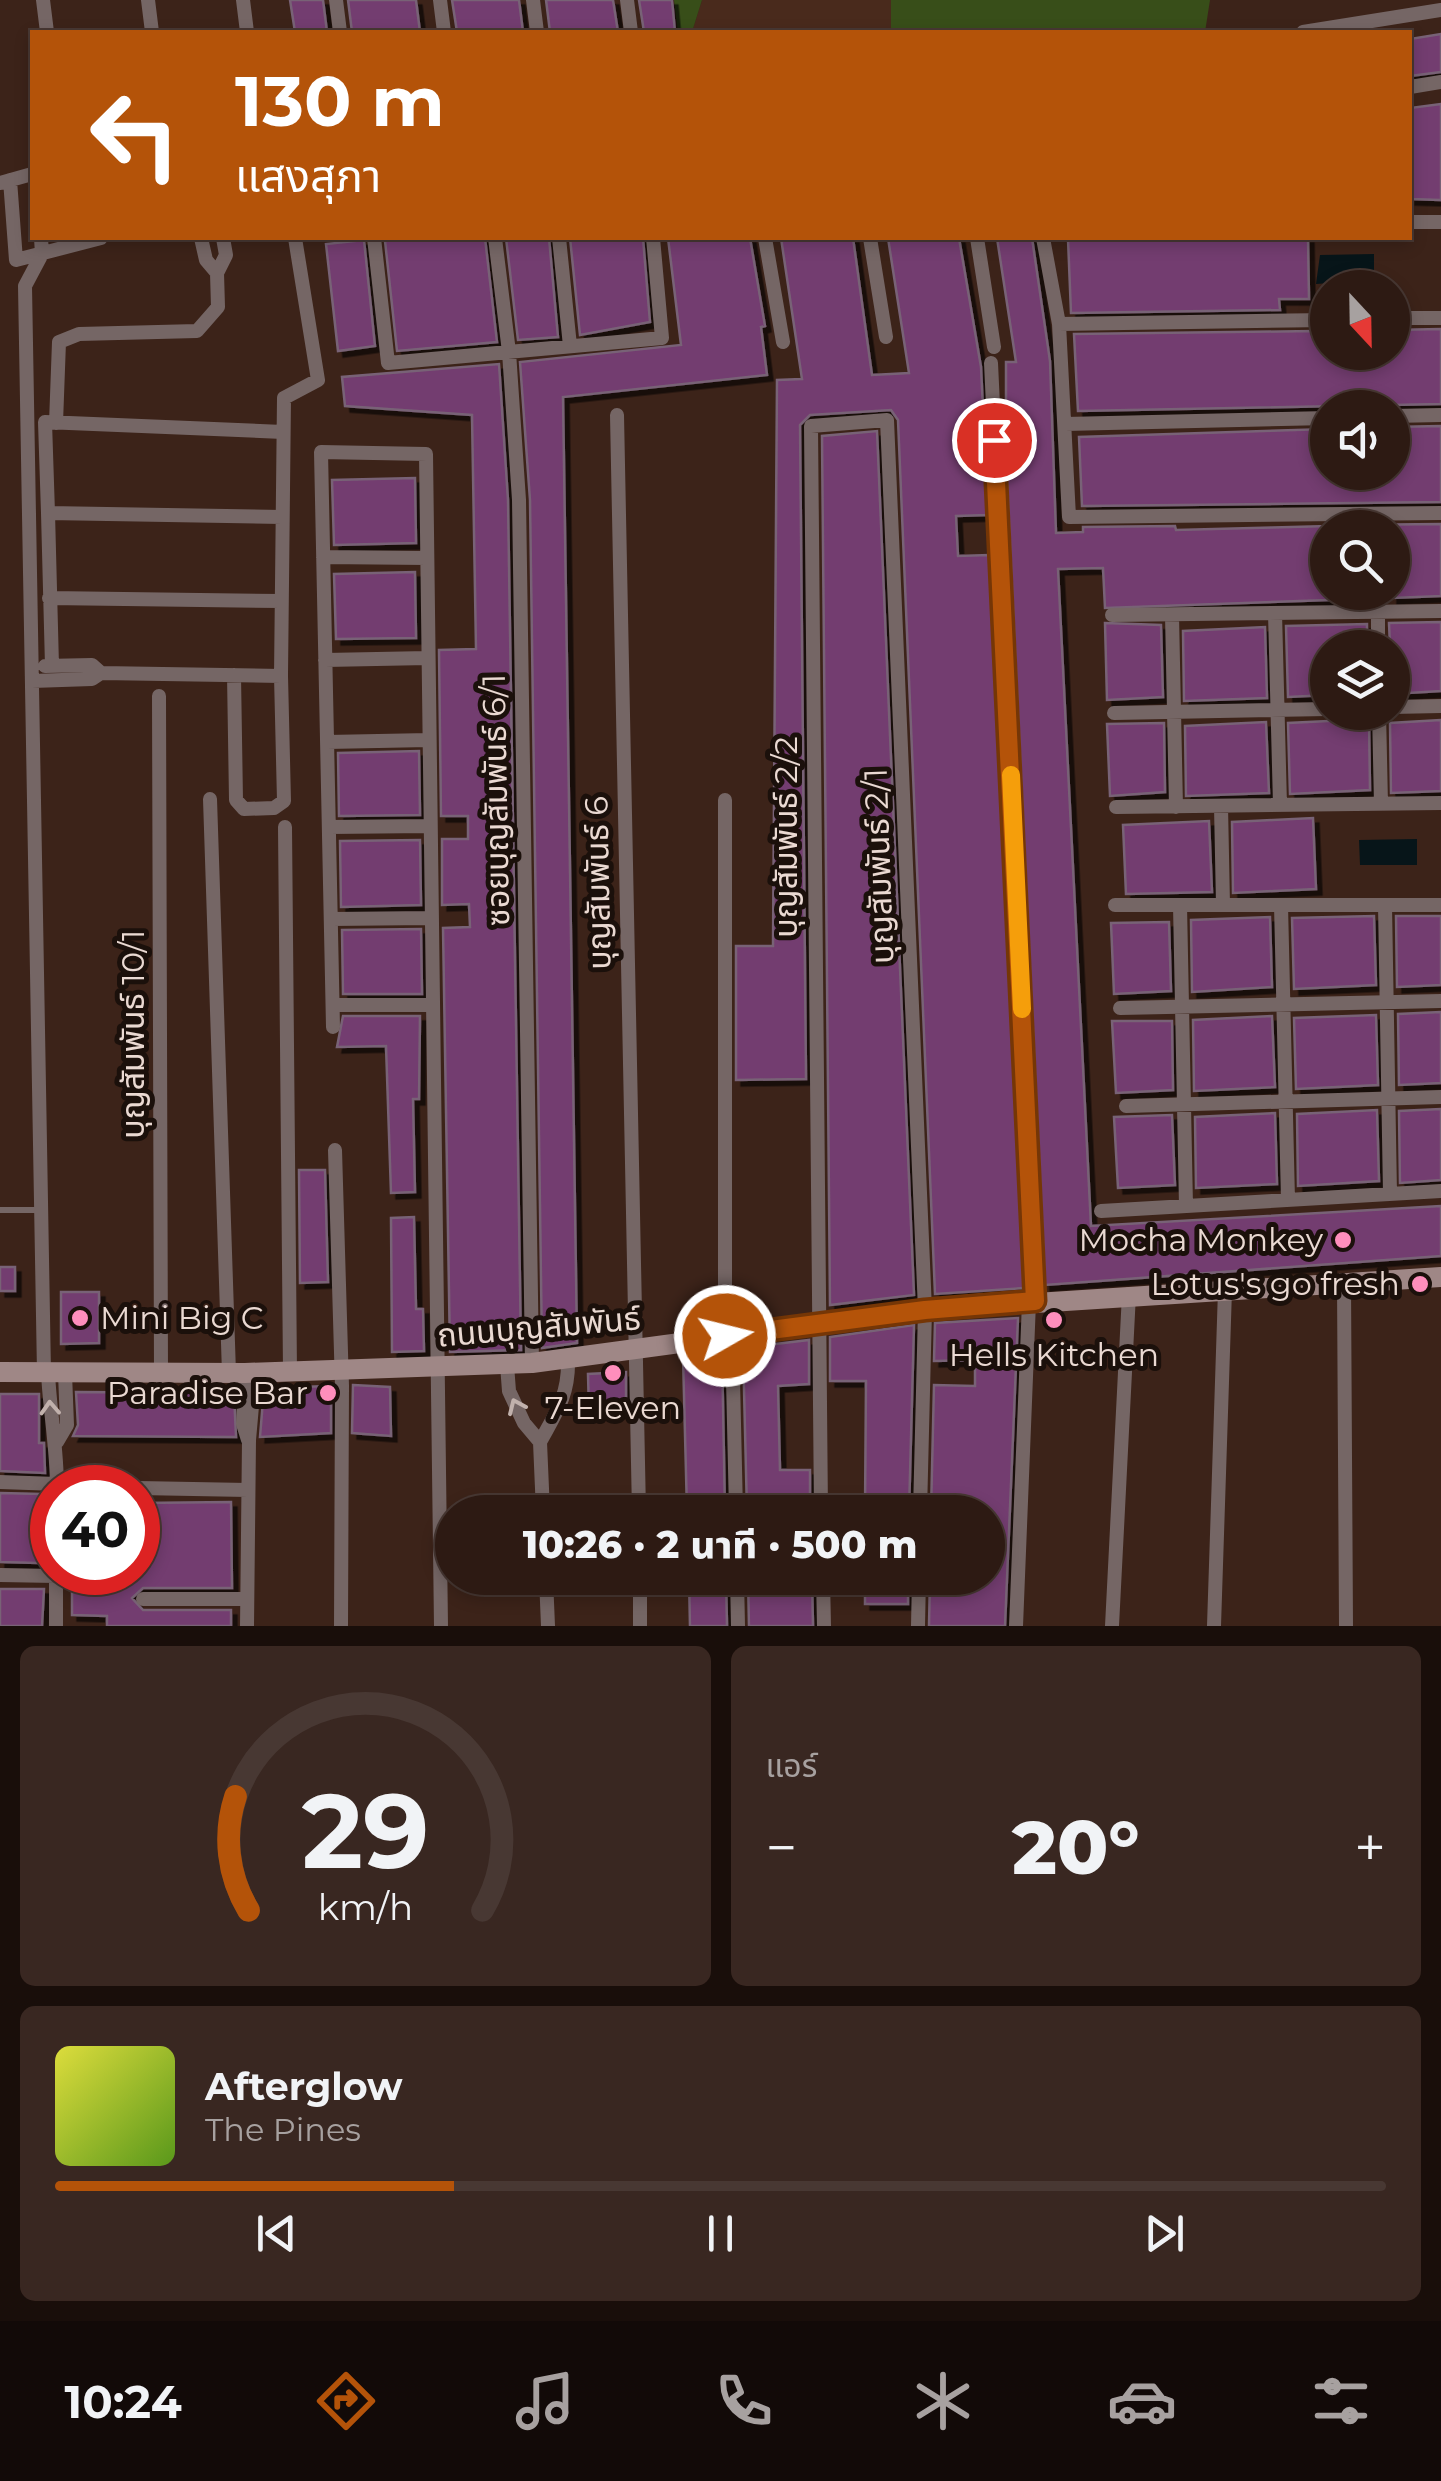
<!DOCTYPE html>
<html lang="th">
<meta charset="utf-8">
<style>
:root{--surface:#2d1a13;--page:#392721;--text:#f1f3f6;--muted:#a7a1a0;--line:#483833;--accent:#b45309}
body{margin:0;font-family:Montserrat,"Noto Sans Thai",sans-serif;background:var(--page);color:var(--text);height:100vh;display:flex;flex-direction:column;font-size:38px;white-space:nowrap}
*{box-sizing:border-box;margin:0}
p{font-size:32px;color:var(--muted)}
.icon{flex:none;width:55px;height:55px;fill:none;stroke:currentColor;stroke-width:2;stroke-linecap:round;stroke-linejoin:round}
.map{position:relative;height:1626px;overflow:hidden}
.sheet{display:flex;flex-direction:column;gap:20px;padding:20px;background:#190e0a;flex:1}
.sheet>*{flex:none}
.top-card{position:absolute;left:30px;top:30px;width:1382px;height:210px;border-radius:0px;box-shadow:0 5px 15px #0003,0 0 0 2px var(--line);background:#b45309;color:#fff;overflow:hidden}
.needle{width:65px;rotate:158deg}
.fabs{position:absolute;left:1310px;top:270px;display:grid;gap:20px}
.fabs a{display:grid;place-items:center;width:100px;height:100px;border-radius:50%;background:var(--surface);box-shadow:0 5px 15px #0003,0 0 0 2px var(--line);font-size:50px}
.speed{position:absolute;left:30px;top:1465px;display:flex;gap:20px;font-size:50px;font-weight:700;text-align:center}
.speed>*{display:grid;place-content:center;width:130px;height:130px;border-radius:50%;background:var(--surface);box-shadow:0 5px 15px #0003,0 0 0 2px var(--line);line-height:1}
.speed .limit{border:15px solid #d22;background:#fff;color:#111}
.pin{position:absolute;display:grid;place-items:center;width:85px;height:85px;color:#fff;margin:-42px;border:5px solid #fff;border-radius:50%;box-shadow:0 2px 10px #0007}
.me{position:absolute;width:110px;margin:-55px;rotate:82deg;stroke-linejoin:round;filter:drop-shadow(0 0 8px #0008)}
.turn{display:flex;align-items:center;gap:35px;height:210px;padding:0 40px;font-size:45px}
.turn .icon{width:130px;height:130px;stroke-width:2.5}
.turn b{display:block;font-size:70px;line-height:85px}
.big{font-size:75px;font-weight:800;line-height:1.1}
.sheet .card{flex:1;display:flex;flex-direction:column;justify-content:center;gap:15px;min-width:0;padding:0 35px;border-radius:15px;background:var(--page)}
.sheet .dial{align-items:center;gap:0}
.dial svg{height:260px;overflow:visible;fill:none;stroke:var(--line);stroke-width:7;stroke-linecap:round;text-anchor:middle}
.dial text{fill:var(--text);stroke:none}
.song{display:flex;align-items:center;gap:30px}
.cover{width:120px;height:120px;border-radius:15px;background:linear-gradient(135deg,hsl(60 70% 55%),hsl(90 70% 35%))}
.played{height:10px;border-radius:5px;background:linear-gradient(90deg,var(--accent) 30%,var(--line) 30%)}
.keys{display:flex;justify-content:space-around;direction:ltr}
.heat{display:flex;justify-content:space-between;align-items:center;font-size:55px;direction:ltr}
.sheet .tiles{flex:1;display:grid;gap:20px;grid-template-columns:1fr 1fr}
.card:last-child{grid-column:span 2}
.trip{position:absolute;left:435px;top:1495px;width:570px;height:100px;border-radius:50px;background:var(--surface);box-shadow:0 5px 15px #0003,0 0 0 2px var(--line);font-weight:800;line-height:100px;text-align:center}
.dock{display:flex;height:160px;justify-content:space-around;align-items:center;background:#120a08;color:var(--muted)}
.dock .icon{width:70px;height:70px}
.dock .current{color:var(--accent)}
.dock b{font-size:45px;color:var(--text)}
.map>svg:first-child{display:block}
</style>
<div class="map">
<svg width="1441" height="1626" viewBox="0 0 1441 1626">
<defs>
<filter id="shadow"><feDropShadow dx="5.5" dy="5.5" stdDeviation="0" flood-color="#0009"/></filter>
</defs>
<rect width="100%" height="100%" fill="#3c2319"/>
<path fill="#492a1c" d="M702,0H891V32H692Z"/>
<path fill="#384e19" d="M674,0H702L692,32H678Z
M891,0H1210L1205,32H891Z"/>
<path fill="#071519" d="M1374,254V280L1316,284L1320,255Z
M1417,839V865H1360L1359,840Z"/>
<path fill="#733c70" stroke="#786276" stroke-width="2.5" filter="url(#shadow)" d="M290,0H323L327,32H295Z
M348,0H416L420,32H352Z
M452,0H519L523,32H457Z
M546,0H613L618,32H550Z
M639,0H672L675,32H644Z
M1441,34V72L1410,76V39Z
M1441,104V200L1410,199V108Z
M417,238H485L497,342L397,351L385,241Z
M506,238H549L558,337L518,340Z
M570,238H643L650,322L580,335Z
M668,238H750L765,326L761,327L767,375L563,397L577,1343L542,1348L530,500L520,362L681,345Z
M781,238H853L872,375L909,373L888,238H959L981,367L988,515L956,516L958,556L989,555L1024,1288L935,1294L898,420L891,410L810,415L800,425L806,1079L736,1080V946H773L777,380L802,379Z
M997,238H1032L1050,361L1056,533L1083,532V527L1175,526L1176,530L1328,526V600L1105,608L1103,568L1058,569L1091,1226L1441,1206V1256L1045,1285L1006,458V362H1016Z
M1111,238H1308L1309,299H1279L1280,310L1071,313L1068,239Z
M364,240L375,346L338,351L326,244Z
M1441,329V404L1078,411L1074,334L1315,331L1328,332V352H1392V330Z
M499,364L508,500L521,1350L450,1352L443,928L470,927L469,904L442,905V839H468V816H441L439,650L476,649L472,415L345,406L342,377Z
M1441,426V502L1082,506L1079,437L1328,429V472H1392V427Z
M877,431L914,1295L830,1305L822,436Z
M415,478L416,543L334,545L332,480Z
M1441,524V596L1392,598V528L1345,525Z
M415,572L416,638L336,639L334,574Z
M1441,622V691L1392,694L1389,623Z
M1105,623L1161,625L1163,697L1107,700Z
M1367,624V648H1328V695L1288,697L1286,626Z
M1265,627L1267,698L1184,701L1183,631Z
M1369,719L1370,790L1290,794L1288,723Z
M1441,720V791L1391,793L1390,723Z
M1266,722L1269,793L1186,796L1185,726Z
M1164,723L1165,792L1110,796L1107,724Z
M419,751L420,815L339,816L338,753Z
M1313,818L1316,889L1233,893L1232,822Z
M1209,821L1212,892L1126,894L1123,825Z
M420,840L421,905L341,907L340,841Z
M1374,916L1376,985L1294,989L1292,918Z
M1396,916H1441V985L1397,987Z
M1270,917L1272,987L1192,992L1191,920Z
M1169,922L1171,991L1114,994L1111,923Z
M421,929L422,994H343L342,930Z
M1441,1012V1083L1399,1085L1398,1014Z
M1376,1015L1378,1085L1296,1089L1294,1018Z
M343,1016H420L419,1099H413L415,1192L391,1193L386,1046L337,1047Z
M1272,1016L1275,1087L1194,1091L1193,1020Z
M1112,1021H1172L1173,1090L1116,1093Z
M1441,1109V1180L1400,1183L1399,1111Z
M1377,1110L1379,1181L1298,1186L1297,1114Z
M1275,1113L1277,1184L1196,1188L1195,1117Z
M1172,1115L1175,1185L1118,1188L1114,1117Z
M299,1170H325L328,1282L300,1283Z
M414,1217L416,1309H423L424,1351L392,1352L391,1218Z
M0,1267H15V1291H0Z
M61,1292H99V1343L61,1344Z
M1018,1318L1005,1626H929L930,1578H988V1512H931L934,1385L975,1386V1360L934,1361L935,1323Z
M914,1325L909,1512H865L866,1381H830V1337Z
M809,1340V1384L778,1386L780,1470H810V1512H747L743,1348Z
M722,1351L725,1512H687L683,1356Z
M626,1372V1410L589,1412L588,1374Z
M353,1385L390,1387L391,1436L352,1433Z
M331,1386V1433L260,1437L264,1388Z
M76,1392L234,1393L236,1437L73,1436L78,1425Z
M0,1394H39V1443H44L45,1473L0,1471Z
M0,1493L42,1494L39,1563L0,1562Z
M231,1502L232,1588H143L132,1598L143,1610H231V1626H107V1616L72,1615V1584H108V1572H140L139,1503Z
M689,1578H726L727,1626H690Z
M748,1578H812L813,1626H749Z
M865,1578H908V1604H865Z
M0,1589H44L42,1626H0Z"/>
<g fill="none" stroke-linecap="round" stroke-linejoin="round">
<path stroke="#756665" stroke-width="6" d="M0,1210H40"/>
<path stroke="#756665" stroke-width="14" d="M43,0L47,32
M148,0L152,32
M243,0L247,32
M336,0L340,32
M440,0L444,32
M533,0L537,32
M627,0L631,32
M1303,32L1441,10
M1410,87L1441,82
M10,180L16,260L101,238
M0,183L32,174
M1410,222H1441
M41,238L42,254L25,286L44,1373
M201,238L206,260L217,273L226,255L223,238
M374,238L388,363L662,338L653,238
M495,238L509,352L519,500L532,1363
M559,238L570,346
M765,238L783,342
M870,238L886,337
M977,238L994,347
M1043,238L1059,324L1069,517L1441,513
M1392,318H1441
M1059,324L1328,320
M991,363L1035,1301
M617,415L639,1512
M1392,416L1441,415
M56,423L59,342L79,334L197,331L218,307L217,273
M1065,424L1328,418
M48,513L45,422L283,432
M323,557L427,558
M49,598L281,601
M1378,612V648
M1275,613L1280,805
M1112,615L1441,611
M1172,615L1176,807
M325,660L428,658
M45,666L92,665L101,673
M52,666L48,513L282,517
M234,675L236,800L244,809L274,808L284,801L281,676
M32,681L92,679L101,673L281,676L284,398L318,380L295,238
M159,696L161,1373
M1392,707L1441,706
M1379,712L1381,804
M1114,713L1328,709
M327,742L429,740
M210,799L229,1373
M725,800V1336
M1221,806L1223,905
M1116,807L1441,803
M285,827L290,1372
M329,827L429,826
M1115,905H1441
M1180,905L1186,1206
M1281,905L1288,1200
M1385,905L1390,1194
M331,919L430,918
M333,1005H431
M1120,1008L1441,1001
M333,1027L321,452L426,454L441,1626
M1126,1106L1441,1097
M335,1150L342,1386L341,1626
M1101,1211L1441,1191
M1344,1283L1346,1626
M732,1335L736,1512
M507,1365L509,1391L524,1423L540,1442L543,1512
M48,1373C50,1413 57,1448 57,1488
M245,1373L243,1424L248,1440
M57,1442L67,1425L65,1373
M540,1442C556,1413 569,1395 568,1360
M0,1482L57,1484
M138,1488L248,1490
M821,1512L811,426L887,420L925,1310L920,1512
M0,1575L56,1576
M546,1578L548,1626
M640,1578V1626
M737,1578L738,1626
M823,1578L824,1626
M143,1599H247
M56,1626V1572
M247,1626L249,1440L255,1372
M918,1626L919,1578
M1016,1626L1029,1302
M1112,1626L1129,1294
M1214,1626L1225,1290"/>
<path stroke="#9f8786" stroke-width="20" d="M0,1372L245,1373L532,1363L925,1310L1441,1277"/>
</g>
<defs><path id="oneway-chevron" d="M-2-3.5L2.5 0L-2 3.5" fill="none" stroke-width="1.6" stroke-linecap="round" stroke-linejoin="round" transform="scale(2.5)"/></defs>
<g stroke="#c1b1ac">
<use href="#oneway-chevron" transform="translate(516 1406) rotate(-114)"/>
<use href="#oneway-chevron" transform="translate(50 1408) rotate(-93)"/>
</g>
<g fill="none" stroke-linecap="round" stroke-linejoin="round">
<defs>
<path id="route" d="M725,1336L925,1310L1035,1301L994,440"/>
</defs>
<use href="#route" stroke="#753606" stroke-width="25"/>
<use href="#route" stroke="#b45309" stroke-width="18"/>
<path stroke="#f59e0b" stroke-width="18" d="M1011,775L1022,1009"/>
</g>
<g fill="#fe8ebc" stroke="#1b100b" stroke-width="4">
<circle cx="1343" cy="1240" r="10"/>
<circle cx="1420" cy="1284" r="10"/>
<circle cx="80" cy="1318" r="10"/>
<circle cx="1054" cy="1320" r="10"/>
<circle cx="613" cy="1373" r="10"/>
<circle cx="328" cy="1393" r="10"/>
</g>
<g text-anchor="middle" stroke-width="10" stroke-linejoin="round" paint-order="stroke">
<g font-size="32" fill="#ead9d2" stroke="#1b100b">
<text transform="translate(496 800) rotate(-91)" y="11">ซอยบุญสัมพันธ์ 6/1</text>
<text transform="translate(786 837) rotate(-90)" y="11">บุญสัมพันธ์ 2/2</text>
<text transform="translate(879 866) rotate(-92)" y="11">บุญสัมพันธ์ 2/1</text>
<text transform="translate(598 883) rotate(-91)" y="11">บุญสัมพันธ์ 6</text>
<text transform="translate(133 1034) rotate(-90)" y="11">บุญสัมพันธ์ 10/1</text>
<text transform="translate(539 1327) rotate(-5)" y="11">ถนนบุญสัมพันธ์</text>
</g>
<g font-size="32" fill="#ead9d2" stroke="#1b100b" text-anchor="end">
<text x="1323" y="1251">Mocha Monkey</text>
<text x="1400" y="1295">Lotus's go fresh</text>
<text x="100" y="1329" text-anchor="start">Mini Big C</text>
<text x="1054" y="1366" text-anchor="middle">Hells Kitchen</text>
<text x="308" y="1404">Paradise Bar</text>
<text x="613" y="1419" text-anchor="middle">7-Eleven</text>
</g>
</g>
</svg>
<div class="fabs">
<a><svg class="needle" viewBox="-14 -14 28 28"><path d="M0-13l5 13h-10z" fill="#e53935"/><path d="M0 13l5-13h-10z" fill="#a7a1a0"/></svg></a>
<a><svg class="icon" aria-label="sound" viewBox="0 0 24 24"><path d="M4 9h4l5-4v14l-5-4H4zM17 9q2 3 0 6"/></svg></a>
<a><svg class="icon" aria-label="search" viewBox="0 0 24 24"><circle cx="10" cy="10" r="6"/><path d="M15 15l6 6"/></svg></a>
<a><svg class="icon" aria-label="layers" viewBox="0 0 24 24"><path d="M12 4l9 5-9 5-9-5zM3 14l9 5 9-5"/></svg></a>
</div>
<div class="speed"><div class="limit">40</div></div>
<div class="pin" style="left:994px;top:440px;background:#d93025"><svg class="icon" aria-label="arrive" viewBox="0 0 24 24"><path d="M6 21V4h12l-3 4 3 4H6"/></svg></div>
<svg class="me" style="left:725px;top:1336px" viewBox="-20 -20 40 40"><circle r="17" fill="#b45309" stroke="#fff" stroke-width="3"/><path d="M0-11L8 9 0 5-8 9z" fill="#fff"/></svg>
<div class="trip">10:26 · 2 นาที · 500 m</div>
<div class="top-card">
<div class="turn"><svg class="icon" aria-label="left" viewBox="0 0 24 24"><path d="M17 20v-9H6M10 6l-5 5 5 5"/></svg><div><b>130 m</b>แสงสุภา</div></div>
</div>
</div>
<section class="sheet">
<div class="tiles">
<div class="card dial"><svg viewBox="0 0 100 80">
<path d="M14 69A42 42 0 1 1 86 69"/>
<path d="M14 69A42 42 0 0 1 10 34" stroke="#b45309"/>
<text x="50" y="56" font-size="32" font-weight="700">29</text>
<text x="50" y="72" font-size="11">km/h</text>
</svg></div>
<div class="card"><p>แอร์</p>
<div class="heat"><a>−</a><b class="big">20°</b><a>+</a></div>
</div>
<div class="card">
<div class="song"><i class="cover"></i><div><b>Afterglow</b><p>The Pines</p></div></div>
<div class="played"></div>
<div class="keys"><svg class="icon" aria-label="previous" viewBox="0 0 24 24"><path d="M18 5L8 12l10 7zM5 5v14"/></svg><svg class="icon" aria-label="pause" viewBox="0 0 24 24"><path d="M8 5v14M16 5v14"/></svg><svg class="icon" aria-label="next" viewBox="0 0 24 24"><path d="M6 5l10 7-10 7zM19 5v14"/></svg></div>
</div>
</div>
</section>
<nav class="dock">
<b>10:24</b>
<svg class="icon current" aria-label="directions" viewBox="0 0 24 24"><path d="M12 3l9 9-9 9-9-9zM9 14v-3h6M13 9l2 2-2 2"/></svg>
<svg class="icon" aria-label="music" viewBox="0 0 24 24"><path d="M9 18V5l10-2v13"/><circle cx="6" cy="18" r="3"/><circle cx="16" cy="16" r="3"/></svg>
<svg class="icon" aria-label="phone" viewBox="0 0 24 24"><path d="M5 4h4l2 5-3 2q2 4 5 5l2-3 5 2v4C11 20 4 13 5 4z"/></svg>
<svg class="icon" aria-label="climate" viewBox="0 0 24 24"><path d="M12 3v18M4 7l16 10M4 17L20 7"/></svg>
<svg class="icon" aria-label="car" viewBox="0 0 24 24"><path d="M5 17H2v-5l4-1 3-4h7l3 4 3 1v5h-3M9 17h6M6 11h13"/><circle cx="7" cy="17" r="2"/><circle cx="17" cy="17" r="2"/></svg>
<svg class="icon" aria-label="filters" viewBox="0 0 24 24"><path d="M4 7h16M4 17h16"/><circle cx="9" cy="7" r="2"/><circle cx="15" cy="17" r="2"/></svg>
</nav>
